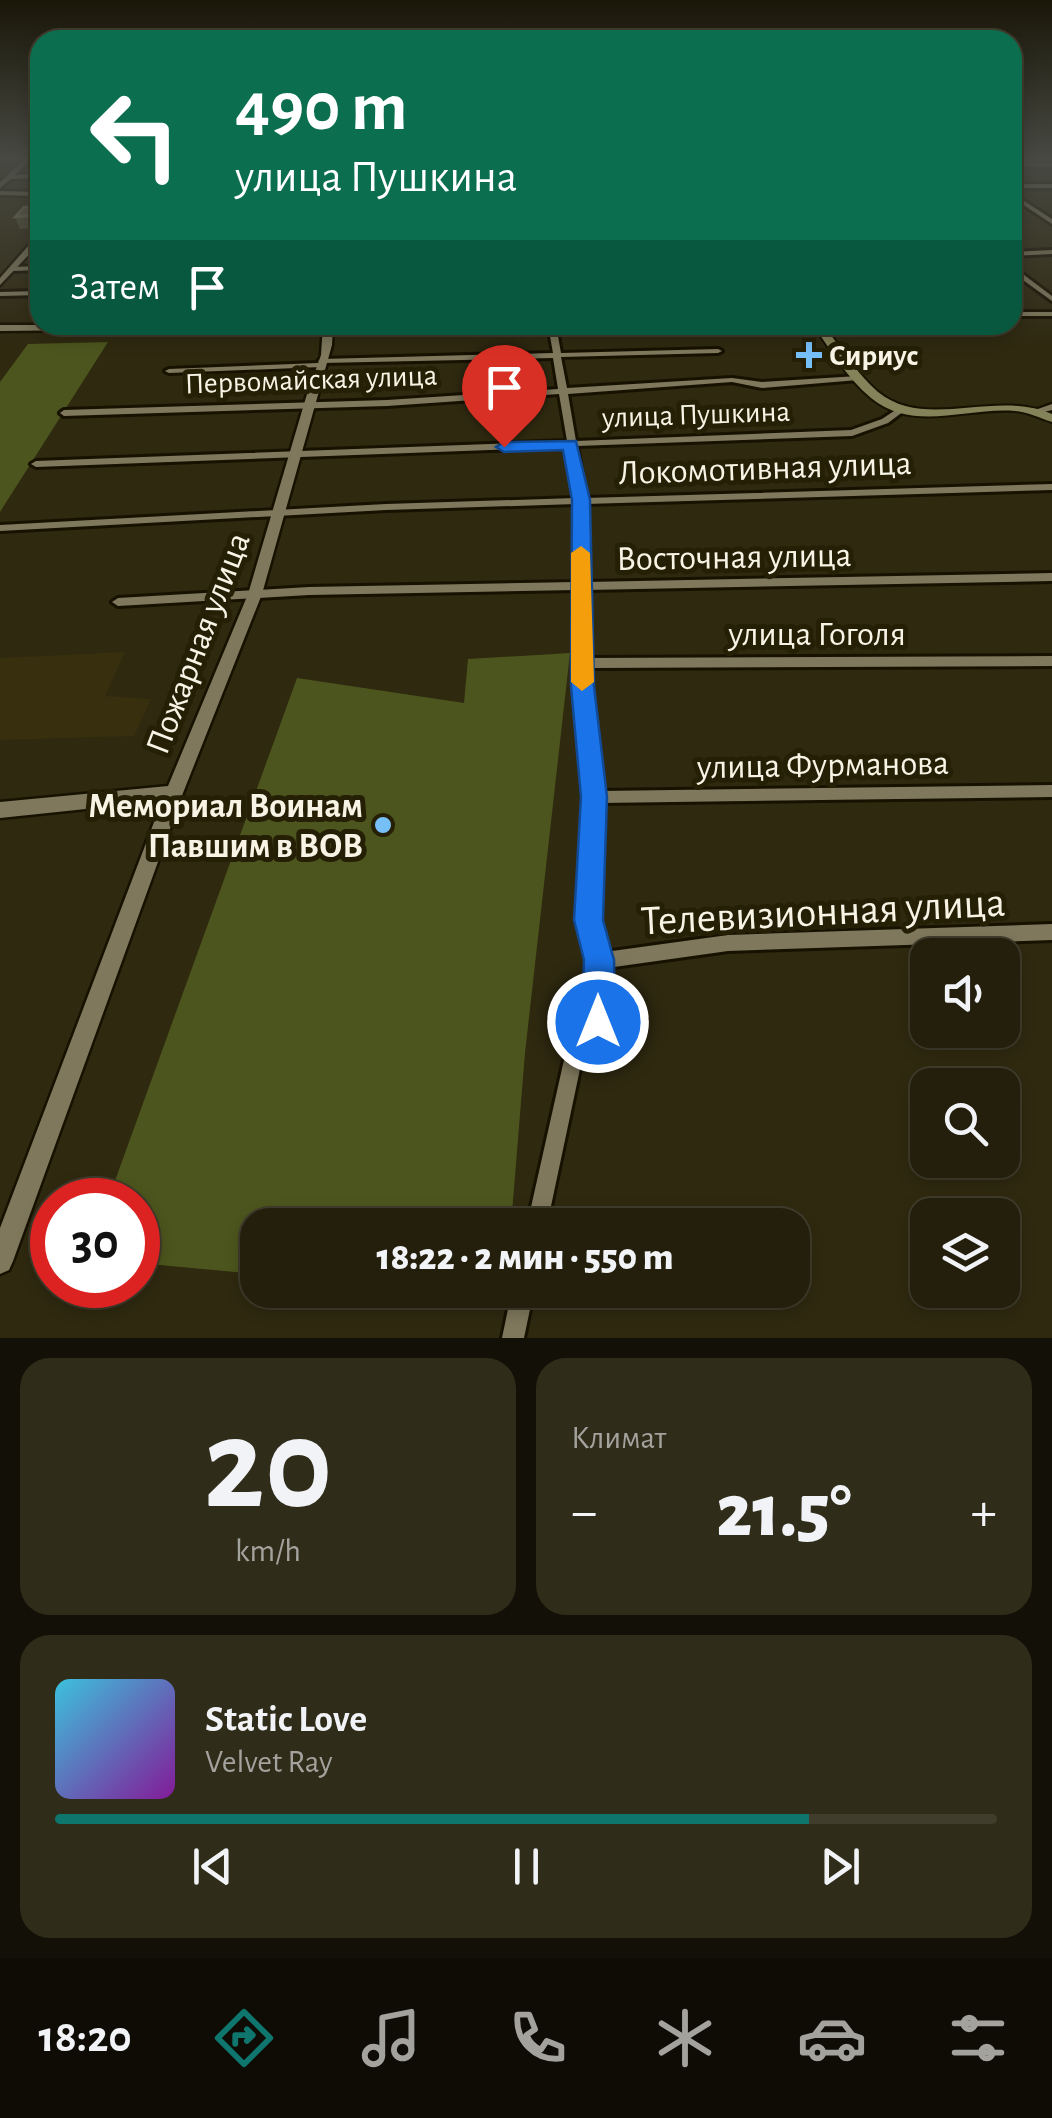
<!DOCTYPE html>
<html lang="ru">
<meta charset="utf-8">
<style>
:root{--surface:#231f0c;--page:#2f2c1a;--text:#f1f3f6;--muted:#a3a29d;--line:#403d2d;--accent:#0f766e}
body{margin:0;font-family:"Alegreya Sans",sans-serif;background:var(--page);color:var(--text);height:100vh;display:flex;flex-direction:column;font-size:38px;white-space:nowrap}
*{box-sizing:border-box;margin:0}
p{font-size:32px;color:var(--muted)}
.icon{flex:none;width:55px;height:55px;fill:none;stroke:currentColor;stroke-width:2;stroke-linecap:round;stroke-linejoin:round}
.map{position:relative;height:1338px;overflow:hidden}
.sheet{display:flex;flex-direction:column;gap:20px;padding:20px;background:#131107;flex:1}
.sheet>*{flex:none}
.hud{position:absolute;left:30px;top:30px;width:992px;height:305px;border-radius:30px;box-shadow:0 5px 15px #0003,0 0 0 2px var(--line);background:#0b6e4f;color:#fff;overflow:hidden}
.fabs{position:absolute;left:910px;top:938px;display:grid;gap:20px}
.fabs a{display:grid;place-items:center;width:110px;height:110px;border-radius:20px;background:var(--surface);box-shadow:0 5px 15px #0003,0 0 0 2px var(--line);font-size:50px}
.speed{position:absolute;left:30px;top:1178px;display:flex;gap:20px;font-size:50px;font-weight:700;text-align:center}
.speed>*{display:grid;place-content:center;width:130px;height:130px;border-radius:50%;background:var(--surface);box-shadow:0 5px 15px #0003,0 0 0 2px var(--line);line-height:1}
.speed .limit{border:15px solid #d22;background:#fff;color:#111}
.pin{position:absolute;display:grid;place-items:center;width:85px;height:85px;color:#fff;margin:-102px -42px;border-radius:50% 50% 50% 0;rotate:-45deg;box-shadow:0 0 10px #0007}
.pin .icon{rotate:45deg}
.me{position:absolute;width:110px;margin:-55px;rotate:0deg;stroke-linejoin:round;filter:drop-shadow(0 0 8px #0008)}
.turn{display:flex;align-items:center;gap:35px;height:210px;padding:0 40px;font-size:45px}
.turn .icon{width:130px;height:130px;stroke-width:2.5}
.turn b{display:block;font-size:70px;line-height:85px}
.then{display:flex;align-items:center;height:95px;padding:0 40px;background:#0003;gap:20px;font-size:38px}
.big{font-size:75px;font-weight:800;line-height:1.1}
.sheet .widget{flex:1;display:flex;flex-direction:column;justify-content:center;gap:15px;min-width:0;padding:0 35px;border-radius:30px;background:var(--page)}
.sheet .dial{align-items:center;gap:0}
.dial b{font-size:130px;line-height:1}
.song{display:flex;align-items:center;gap:30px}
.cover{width:120px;height:120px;border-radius:15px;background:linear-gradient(135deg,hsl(190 70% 55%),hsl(290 70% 35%))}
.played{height:10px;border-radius:5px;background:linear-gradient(90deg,var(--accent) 80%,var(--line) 80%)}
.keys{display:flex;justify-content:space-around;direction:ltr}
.heat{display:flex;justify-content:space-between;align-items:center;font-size:55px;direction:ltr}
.sheet .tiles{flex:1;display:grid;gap:20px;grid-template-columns:1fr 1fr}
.widget:last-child{grid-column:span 2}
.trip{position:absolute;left:240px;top:1208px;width:570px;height:100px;border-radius:30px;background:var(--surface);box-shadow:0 5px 15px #0003,0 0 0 2px var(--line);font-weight:800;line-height:100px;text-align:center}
.dock{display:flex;height:160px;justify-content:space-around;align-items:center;background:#0e0c05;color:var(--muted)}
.dock .icon{width:70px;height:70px}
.dock .selected{color:var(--accent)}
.dock b{font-size:45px;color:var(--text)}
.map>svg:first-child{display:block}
</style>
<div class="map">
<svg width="1052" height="1338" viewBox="0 0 1052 1338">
<rect width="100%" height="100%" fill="#2f2910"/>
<path fill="#372f0e" d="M125,652L105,696L151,699L134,736L0,740V658Z"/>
<path fill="#4c551d" d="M108,342L0,512V382L28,344Z
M570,653L525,1053L511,1225H258L257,1274L138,1263V1200H108L297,678L464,703L468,659Z"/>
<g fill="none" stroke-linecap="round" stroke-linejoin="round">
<defs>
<path id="minor" d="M1012,162L1052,163V167L1012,166Z
M1012,184H1052V188H1012Z
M1018,197L1052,219V224L1016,200Z
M1052,250V254L1012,256V252Z
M40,266V270L12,271L9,269L12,267Z
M1012,266L1052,296V301L1012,272Z
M40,291V295L0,296V292Z
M1012,312H1052V316H1012Z
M548,325H556L561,353L718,349L722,351L718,353L561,357L567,388L732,378L762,382L858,376L862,378L858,380L762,388L732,382L568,394L576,441L851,430L882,419L897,409L904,411L888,423L852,436L577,446L586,498L1052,484V490L586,504L587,582L1052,573V581L587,590V658L1052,656V666L588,668L601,791L1052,785V797L601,803L597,920L605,952L728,935L1052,924V940L728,951L607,968L608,1022L605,1028L583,1055L547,1225H527L566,1051L569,1045L590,1019L591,961L581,920L587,797L575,663V590L309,595L118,606L112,602L118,598L309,587L575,582L576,504L386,510L0,531V525L386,504L576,498L568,447L36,467L31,464L36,461L567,441L559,394L387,406L64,416L60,413L64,410L387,400L558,389L553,358L322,363L318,361L322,359L553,353Z
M318,363L322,365L321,367L169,373L165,371L169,369Z
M512,1290H534L524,1338H502Z"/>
<path id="tertiary" d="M26,158H32L15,175L40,174V178L11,179L0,188V182Z
M0,191L40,192V196L0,195Z
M37,236H40V243L0,285V278Z
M0,325H93L95,327L90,330L0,331Z
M323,325H333L332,345L262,594L183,793L13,1261L9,1270L0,1274V1228L162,801L0,818V802L168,786L248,594L307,394L321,355Z
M1052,404V410L1040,413L1035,410Z"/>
<path id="secondary" d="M86,325H139L134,328H91Z
M813,325H823C841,347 856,373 878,392C926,431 994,389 1052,414V422C1039,418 1028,412 1015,411C966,407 914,433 871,398C847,378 831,350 813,325Z"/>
</defs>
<use href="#minor" stroke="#171100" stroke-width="6"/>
<use href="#tertiary" stroke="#171100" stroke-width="5"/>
<use href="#secondary" stroke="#171100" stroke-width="4"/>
<use href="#minor" fill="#7f785d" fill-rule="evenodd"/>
<use href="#tertiary" fill="#7f785d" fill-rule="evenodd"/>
<use href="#secondary" fill="#848258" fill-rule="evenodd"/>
</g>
<path fill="#524d34" d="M37,207L40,214V221L33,228L20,229L15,217Z"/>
<path fill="#3d371e" d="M37,207L40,214V221L33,228L28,216Z"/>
<path fill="#645f47" stroke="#7b7660" stroke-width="2.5" d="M24,207H37L28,216L15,217Z"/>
<linearGradient id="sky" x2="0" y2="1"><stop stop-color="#1a1709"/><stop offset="0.46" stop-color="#474942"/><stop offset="1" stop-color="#474942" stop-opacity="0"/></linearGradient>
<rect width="1052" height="345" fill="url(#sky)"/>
<path fill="#1a73e8" stroke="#114b97" stroke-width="2.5" d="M576,441L590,500L594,686L607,797L603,920L614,960L615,1022L610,1033L598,1038L587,1033L582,1022L584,960L574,920L581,797L571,686L572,500L563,450L504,452L496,447L504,442Z"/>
<path fill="#f59e0b" d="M581,546L590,553L594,682L582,691L571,682V553Z"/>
<g fill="#77bff7" stroke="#251f06" stroke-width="4">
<path d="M804 340h10v10h10v10h-10v10h-10v-10h-10v-10h10z"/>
<circle cx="383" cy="825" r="10"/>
</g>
<g text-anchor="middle" stroke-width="10" stroke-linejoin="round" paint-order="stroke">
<g font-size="30" font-weight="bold" fill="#f8f4e5" stroke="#251f06" text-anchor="start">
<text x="829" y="365">Сириус</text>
</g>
<g font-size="30" fill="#f8f4e5" stroke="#251f06">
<text transform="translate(311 379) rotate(-2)" y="10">Первомайская улица</text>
<text transform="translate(696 414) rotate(-2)" y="10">улица Пушкина</text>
</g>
<g font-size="35" fill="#f8f4e5" stroke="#251f06">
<text transform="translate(765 467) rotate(-2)" y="12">Локомотивная улица</text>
<text transform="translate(734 556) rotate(-1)" y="12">Восточная улица</text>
<text x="817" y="645">улица Гоголя</text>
<text transform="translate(197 643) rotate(-69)" y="12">Пожарная улица</text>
<text transform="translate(823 764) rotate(-1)" y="12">улица Фурманова</text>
</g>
<g font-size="35" font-weight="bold" fill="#f8f4e5" stroke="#251f06" text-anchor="end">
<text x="363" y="817">Мемориал Воинам<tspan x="363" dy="40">Павшим в ВОВ</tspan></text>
</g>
<g font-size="42" fill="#f8f4e5" stroke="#251f06">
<text transform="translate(823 910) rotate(-3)" y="15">Телевизионная улица</text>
</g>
</g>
</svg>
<div class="fabs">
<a><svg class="icon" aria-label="sound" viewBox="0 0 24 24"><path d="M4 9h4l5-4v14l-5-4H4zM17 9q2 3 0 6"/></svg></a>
<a><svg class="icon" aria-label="search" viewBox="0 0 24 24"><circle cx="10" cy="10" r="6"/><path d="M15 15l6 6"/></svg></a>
<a><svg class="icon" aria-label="layers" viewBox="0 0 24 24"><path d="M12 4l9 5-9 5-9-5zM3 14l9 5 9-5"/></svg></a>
</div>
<div class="speed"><div class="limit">30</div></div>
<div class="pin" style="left:504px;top:447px;background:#d93025"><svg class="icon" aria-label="arrive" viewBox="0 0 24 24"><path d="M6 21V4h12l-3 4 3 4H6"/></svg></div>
<svg class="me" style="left:598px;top:1022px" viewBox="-20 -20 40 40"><circle r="17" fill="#1a73e8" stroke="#fff" stroke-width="3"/><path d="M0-11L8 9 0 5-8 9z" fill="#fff"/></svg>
<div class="trip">18:22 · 2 мин · 550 m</div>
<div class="hud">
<div class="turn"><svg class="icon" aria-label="left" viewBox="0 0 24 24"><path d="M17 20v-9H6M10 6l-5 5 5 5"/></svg><div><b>490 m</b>улица Пушкина</div></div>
<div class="then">Затем<svg class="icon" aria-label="arrive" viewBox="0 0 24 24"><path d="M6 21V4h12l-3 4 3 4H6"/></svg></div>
</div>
</div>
<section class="sheet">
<div class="tiles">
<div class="widget dial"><b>20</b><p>km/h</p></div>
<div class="widget"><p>Климат</p>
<div class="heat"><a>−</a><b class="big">21.5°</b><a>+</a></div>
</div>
<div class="widget">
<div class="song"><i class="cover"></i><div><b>Static Love</b><p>Velvet Ray</p></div></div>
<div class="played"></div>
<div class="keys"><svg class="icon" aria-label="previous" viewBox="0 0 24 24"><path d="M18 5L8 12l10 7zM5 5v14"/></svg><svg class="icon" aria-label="pause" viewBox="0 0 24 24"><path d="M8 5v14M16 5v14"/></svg><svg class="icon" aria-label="next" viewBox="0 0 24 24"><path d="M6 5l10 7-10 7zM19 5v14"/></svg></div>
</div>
</div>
</section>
<nav class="dock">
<b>18:20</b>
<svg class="icon selected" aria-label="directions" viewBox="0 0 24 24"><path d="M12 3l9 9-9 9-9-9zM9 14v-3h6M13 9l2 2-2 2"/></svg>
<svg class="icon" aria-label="music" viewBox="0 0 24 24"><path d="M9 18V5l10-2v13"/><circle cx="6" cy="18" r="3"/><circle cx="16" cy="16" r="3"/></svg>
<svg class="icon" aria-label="phone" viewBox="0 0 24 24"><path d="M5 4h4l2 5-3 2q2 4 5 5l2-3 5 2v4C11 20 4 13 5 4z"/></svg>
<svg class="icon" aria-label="climate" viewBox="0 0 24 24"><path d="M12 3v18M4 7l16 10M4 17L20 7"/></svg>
<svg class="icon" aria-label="car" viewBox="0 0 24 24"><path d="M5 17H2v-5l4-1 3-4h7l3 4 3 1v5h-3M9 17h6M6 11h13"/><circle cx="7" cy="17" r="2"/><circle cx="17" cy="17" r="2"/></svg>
<svg class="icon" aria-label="filters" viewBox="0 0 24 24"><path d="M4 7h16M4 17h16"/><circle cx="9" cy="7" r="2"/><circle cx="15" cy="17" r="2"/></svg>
</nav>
